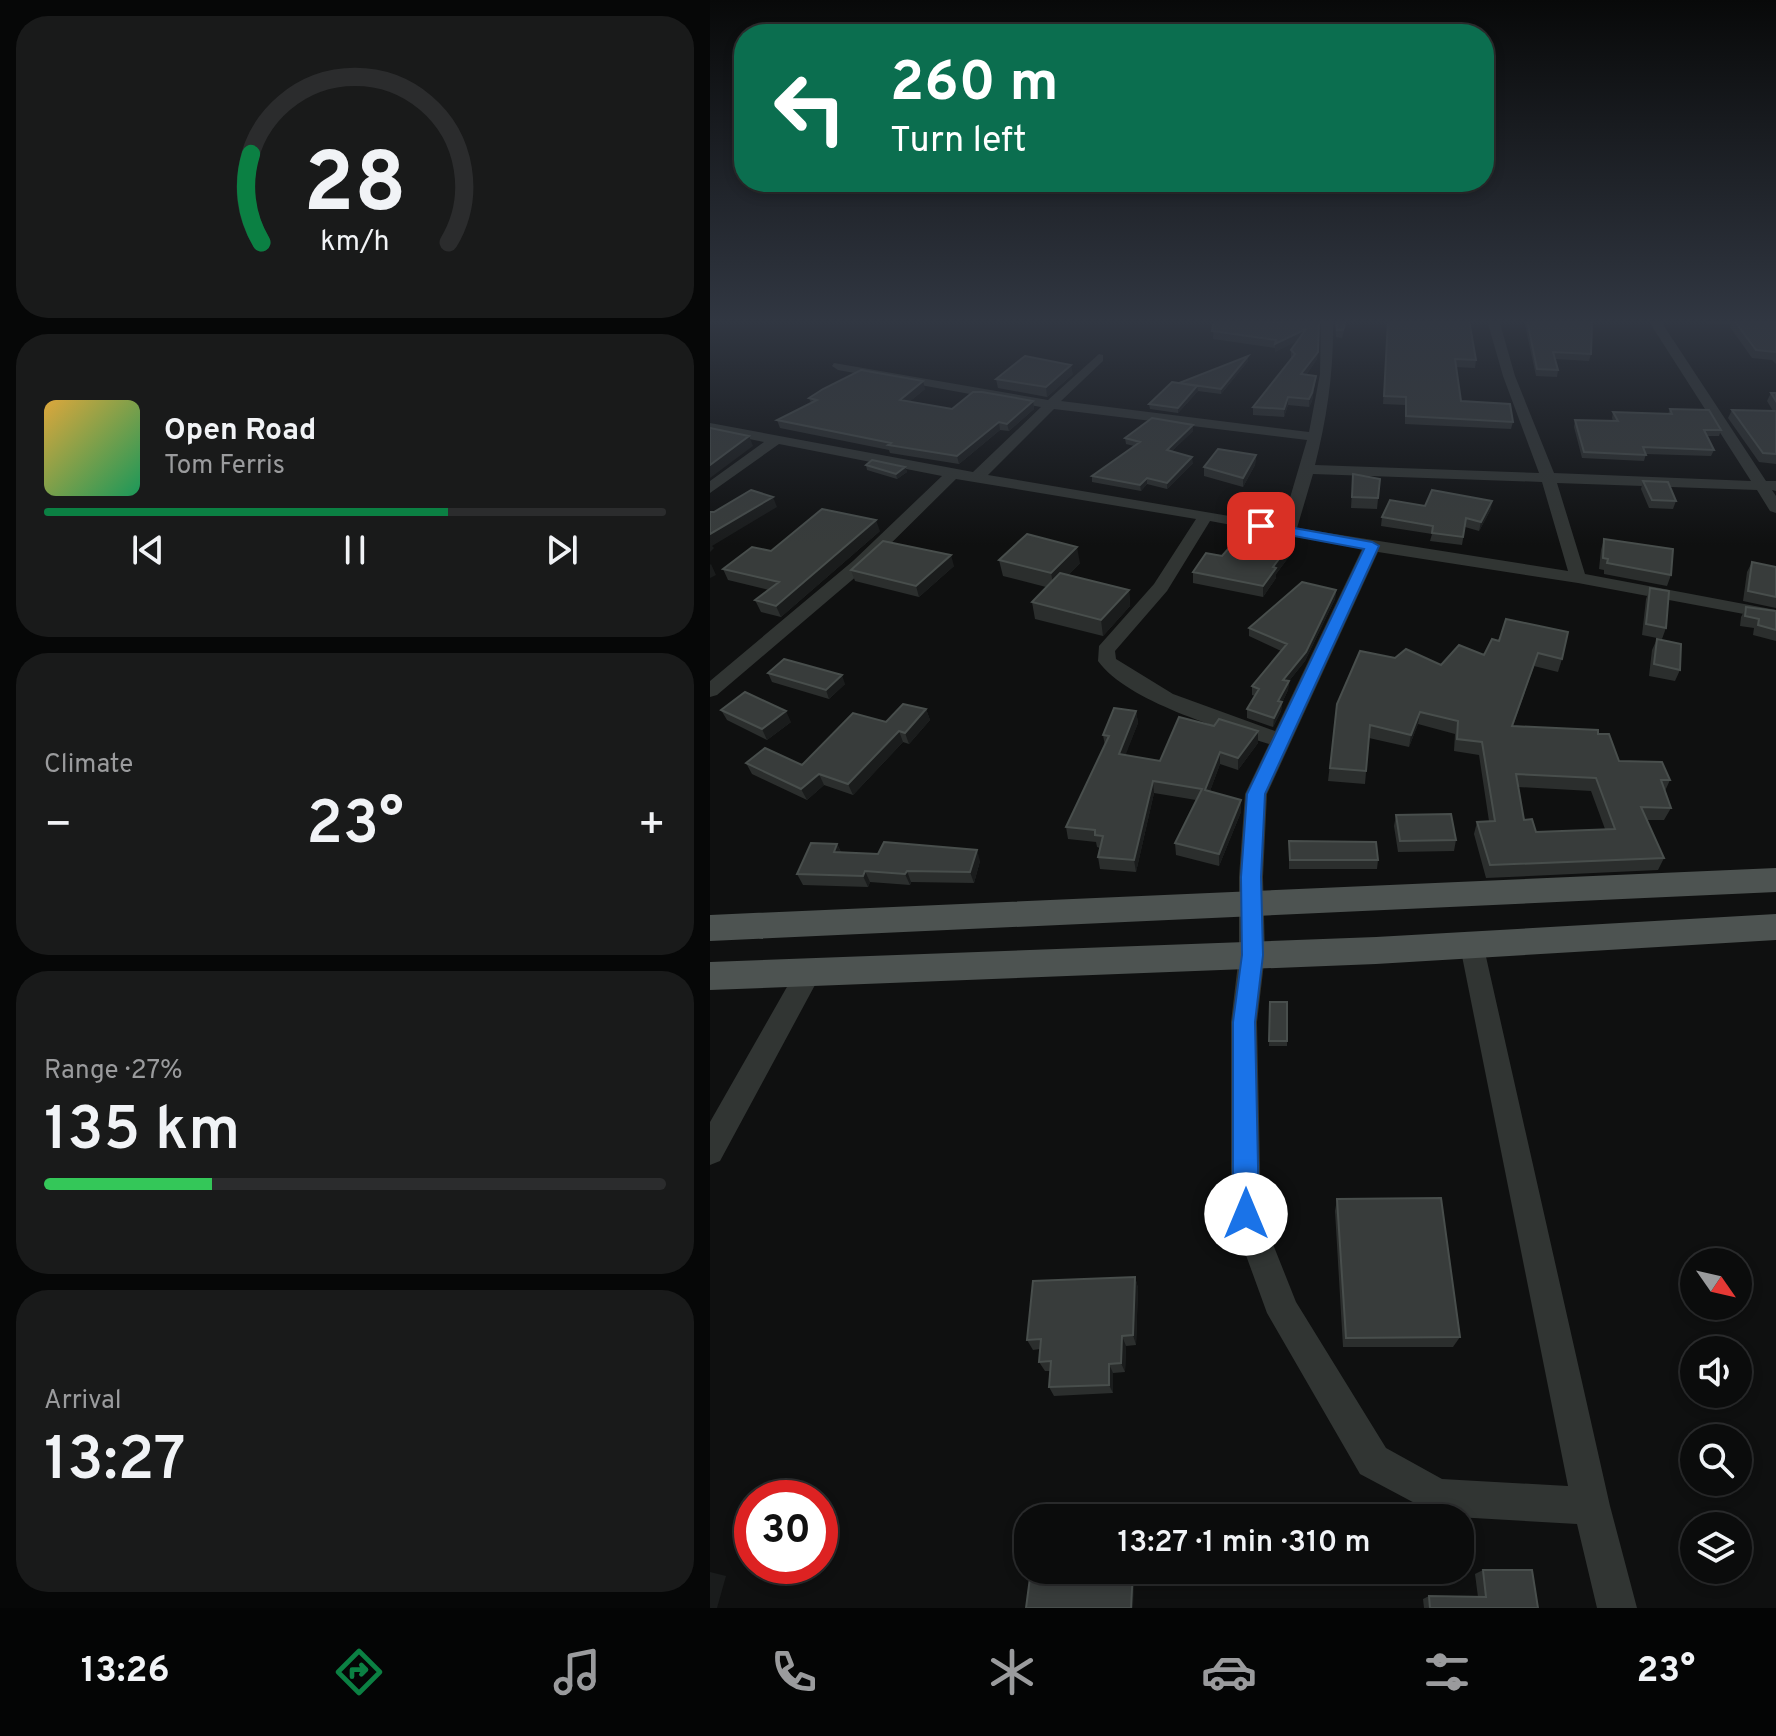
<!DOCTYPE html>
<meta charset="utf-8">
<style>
:root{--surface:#0b0c0c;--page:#191a1a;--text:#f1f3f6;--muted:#9a9b9d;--line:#2b2c2d;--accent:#0b8043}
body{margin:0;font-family:Overpass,sans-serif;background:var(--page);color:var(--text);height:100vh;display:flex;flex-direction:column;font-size:30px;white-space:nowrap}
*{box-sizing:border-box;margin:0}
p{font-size:26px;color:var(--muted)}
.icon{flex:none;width:44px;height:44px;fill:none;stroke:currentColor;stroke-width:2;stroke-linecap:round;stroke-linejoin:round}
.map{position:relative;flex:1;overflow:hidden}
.panel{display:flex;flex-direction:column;gap:16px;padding:16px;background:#060707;width:710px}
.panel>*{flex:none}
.banner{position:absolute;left:24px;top:24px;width:760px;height:168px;border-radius:32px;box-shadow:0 4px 12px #0003,0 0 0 2px var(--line);background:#0b6e4f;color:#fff;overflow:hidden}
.needle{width:52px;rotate:124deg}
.fabs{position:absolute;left:970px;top:1248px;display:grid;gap:16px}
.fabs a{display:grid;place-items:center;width:72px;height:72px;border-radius:50%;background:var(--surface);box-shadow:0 4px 12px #0003,0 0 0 2px var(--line);font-size:40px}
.speed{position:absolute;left:24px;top:1480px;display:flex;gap:16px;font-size:40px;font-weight:700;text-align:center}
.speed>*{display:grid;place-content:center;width:104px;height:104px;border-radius:50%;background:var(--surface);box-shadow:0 4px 12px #0003,0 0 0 2px var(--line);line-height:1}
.speed .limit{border:12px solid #d22;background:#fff;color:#111}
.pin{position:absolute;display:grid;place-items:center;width:68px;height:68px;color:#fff;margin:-34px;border-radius:16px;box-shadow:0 4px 12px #0006}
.me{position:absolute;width:88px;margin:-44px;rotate:0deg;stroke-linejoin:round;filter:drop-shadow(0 0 6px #0008)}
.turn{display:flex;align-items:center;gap:28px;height:168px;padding:0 24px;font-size:36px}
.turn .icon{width:104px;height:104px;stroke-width:2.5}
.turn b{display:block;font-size:56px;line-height:68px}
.big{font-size:60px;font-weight:600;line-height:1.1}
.panel .widget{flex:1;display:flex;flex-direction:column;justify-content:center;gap:12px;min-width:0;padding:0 28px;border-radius:32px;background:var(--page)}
.panel .dial{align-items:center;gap:0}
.dial svg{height:208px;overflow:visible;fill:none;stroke:var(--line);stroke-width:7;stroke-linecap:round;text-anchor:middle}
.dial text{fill:var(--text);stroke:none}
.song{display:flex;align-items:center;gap:24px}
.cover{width:96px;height:96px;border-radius:12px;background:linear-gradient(135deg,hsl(40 70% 55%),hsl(150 70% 35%))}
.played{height:8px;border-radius:4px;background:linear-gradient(90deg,var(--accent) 65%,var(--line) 65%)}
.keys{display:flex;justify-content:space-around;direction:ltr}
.heat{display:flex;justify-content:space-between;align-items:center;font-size:44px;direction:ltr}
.charge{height:12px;border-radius:6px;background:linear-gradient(90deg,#34c759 27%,var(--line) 0)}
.trip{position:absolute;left:304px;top:1504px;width:460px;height:80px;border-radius:32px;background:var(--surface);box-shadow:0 4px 12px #0003,0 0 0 2px var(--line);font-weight:600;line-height:80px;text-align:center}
.dock{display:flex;height:128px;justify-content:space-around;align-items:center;background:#040505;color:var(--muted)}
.dock .icon{width:56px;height:56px}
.dock .on{color:var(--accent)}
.dock b{font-size:36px;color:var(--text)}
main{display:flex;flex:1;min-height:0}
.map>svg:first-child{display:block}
</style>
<main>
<section class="panel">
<div class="widget dial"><svg viewBox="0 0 100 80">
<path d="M14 69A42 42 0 1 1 86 69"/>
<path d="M14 69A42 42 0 0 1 10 35" stroke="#0b8043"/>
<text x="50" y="56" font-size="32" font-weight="700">28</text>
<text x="50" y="72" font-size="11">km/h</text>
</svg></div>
<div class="widget">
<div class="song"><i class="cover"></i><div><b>Open Road</b><p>Tom Ferris</p></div></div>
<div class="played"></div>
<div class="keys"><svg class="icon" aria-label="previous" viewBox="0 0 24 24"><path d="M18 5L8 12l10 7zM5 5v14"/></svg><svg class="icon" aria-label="pause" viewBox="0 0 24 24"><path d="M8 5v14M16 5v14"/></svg><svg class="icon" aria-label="next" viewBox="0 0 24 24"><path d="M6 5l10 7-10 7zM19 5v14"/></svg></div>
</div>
<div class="widget"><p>Climate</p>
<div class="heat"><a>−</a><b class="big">23°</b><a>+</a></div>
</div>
<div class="widget"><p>Range · 27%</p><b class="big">135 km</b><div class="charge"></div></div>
<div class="widget"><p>Arrival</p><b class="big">13:27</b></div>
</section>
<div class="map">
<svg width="1066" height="1608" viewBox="0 0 1066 1608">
<rect width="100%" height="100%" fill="#0f1010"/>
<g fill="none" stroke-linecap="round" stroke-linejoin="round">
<path fill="#313533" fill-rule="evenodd" d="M611,320H623C624,370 617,418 605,465L829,473L793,376L777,320H789L805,376L844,473L1041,481L938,320H950L1056,481H1066V491L1062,490L1066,496V513L1060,511L1047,490L847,483L875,574L1066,610V620L868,583L668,552L557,794L553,877L555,955L547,1022L551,1214L586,1302L676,1448L732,1479L858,1486L750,946L754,939L763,936L772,939L900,1506L927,1608H887L867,1524L729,1516L650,1474L557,1313L521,1214V1022L529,955V877L535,794L559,744C511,728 418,702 388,661L389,646L444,584L486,519L246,479L155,569L7,695L0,697V681L143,561L232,476L69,444L0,493V481L54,442L0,431V423L263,472L331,407L128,370L122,366L124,363L338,400L389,354L393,355V361L351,401L599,432L610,374ZM344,409L597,440L572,525L278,475ZM603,474L832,482L858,571L587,528ZM500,521L652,549L565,731L463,694L406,659L405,651L457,591Z
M991,320H1066V325L997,323Z
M99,961L108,964L112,972L10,1161L0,1165V1122L90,964Z"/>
<path fill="#4d5351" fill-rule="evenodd" d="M1066,868V892L0,941V915Z
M1066,914V940L666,964L0,990V962L666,937Z"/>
</g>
<path fill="#2b2e2d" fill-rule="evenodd" d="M504,320H543L570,323L571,320H609L607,359L596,375L606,376L602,401L599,407L578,405L574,417L543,415V407L581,359V350L588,340L565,352V348L503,339Z
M625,320H637L632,338L626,337Z
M678,320L766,360L765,368L746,367L751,401L803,422L801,429L695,424V405L673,404Z
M814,320H880L881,354L879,361L845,359L848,370L847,377L826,376Z
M1022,320H1066V364L1062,360L1042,358L1020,327Z
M538,361L511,394L488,391L468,413L440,409L439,404L469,384Z
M363,374L337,397L288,388L286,379Z
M215,389L199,402L242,409L323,401L324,409L299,431L290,430L249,464L180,453L179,450L70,428L67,420L101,403L99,398Z
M1061,393H1066V464L1049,462L1018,418L1022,410L1063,411L1057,401Z
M960,409L1011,430L1009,436H997L1004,450L1001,456L936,454L934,461L872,458L864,427L865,420L903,421L902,418L903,412L958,414Z
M483,425V431L462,451L483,463L457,489L437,484L431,491L382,482V476L424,446L416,444L415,438Z
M546,455L545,465L533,487L494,476V467Z
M156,465L195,467L197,472L187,479L157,470Z
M643,474L670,479L667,509L641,508Z
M933,481L966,501L963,509L939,508L931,489Z
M715,506L781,509L769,531L755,527L752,545L720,541L722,534L671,526L672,517Z
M170,531L71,617L51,612L45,600L59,590L18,580L13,569L61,551Z
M894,539L961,575L957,586L894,574V570L889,569L891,550Z
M581,543V554L566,574V578L553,597L483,583V572L512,556Z
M289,560L370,563L358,575L419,590L420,606L393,636L325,619L322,602L336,587L293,576Z
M1042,562L1066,567V608L1033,601L1037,572Z
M244,566L209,597L145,581L141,570Z
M940,588L956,628L952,639L932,635L936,599Z
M626,590L625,599L595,661L579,681L578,690L572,703L571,711L563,727L537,718V709L545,696L542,695V686L571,651L539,636V628Z
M1036,607L1066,611V641L1043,635L1044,628L1030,626L1031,617Z
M782,639L852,659L848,672L824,666L803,726L888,734L909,761L960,780L955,791L961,808L954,820H937L954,858L948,870L776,878L764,834L767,822L779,821L769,755L744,751L745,734L708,724L699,747L659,738L655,784L618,781L627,704L685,658L731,665L774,655ZM808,787L881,791L895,829L826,832L814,820Z
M947,639L970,670L965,681L939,676L942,650Z
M58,673L135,684L119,699L62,682Z
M216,709L220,720L199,744L193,742L143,795L114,785L97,800L42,774L36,763L92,765L176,722Z
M11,710L81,722L57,740L17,720Z
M426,711L428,723L415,755L450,761L504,726L548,731V743L528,770L510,764L500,791L531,812L509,866L466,855L465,843L486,800L444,793L426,872L390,869L388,857L390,848L387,847L386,842L358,839L356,827L395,746L393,735Z
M686,815L746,840L744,851L688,852L684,826Z
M579,841L668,860L667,869H579Z
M127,844L131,852L270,861L264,883L201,882L200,885L160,882L158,887L93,885L87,874Z
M560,1002H577V1046H559Z
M627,1199L750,1337L743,1347H633L625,1211Z
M425,1277L428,1288L426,1345L416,1346L415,1372L403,1373V1393L344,1396L339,1387L340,1371H335L329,1362L330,1349L323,1350L317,1340Z
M773,1570L828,1608H714L713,1599L719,1596L768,1597L765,1574Z"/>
<path fill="#1a1c1c" d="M596,329V337L565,352V344Z
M608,352L607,359L591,382V374Z
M538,356V361L511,394V389Z
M361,365L363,374L337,397L336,387Z
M606,376L602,401L599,407V399Z
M213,381L215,389L192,408L190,400Z
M487,386L488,391L468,413V408Z
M578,397V405L574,417V409Z
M323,401L324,409L299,431L297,424Z
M289,422L290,430L249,464L247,456Z
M483,425V431L457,456V450Z
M39,436L43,446L0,478V465Z
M546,455L545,465L533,487V478Z
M482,457L483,463L457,489V483Z
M195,467L197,472L187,479L186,474Z
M437,478V484L431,491L430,485Z
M63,497L67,507L2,546L4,548L0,552V534Z
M782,501L781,509L769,531L771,522Z
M166,520L170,531L71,617L66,606Z
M581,543V554L566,574V578L553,597V586L563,567Z
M367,547L370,563L344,589L341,573Z
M241,555L244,566L209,597L206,586Z
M1,564L6,575L0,578V565Z
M419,590L420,606L393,636L391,620Z
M626,590L625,599L595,661L579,681L578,690L572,703L571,711L563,727L564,718L573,680Z
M828,653L824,666L798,739L802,726Z
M132,675L135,684L119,699L116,690Z
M216,709L220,720L199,744L195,733Z
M76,711L81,722L57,740L52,729Z
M426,711L428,723L411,767L409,754Z
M710,712L708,724L699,747L701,735Z
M189,731L193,742L143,795L138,784Z
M548,731V743L528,770V758Z
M510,752V764L496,802L495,790Z
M109,774L114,785L97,800L91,789Z
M443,781L444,793L426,872L424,860Z
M531,800V812L509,866V854Z
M127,844L132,855L124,852Z
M267,850L270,861L264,883L260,872Z
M155,871L160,882L158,887L153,876Z
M197,871L201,882L200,885L195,874Z
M425,1277L428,1288L426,1345L423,1335Z
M412,1336L416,1346L415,1372L411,1363Z
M399,1364L403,1373V1393L399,1385Z
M423,1570L425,1571L423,1608H421Z
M0,1572L16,1576L7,1608H0Z"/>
<path fill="#383c3b" stroke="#484e4c" stroke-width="2" fill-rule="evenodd" d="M504,320H543L570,323L571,320H609L608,352L591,374L606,376L602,393L599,399L578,397L574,409L543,407L585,354L581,350L596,329L565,344L566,340L502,331Z
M626,320H636L633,330H627Z
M678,320H759L766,360L745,359L751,401L800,404L803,422L696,416V397L674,396Z
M817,320H880L882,323L881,354L843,352L848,370L827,369Z
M1024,320H1066V352L1046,350Z
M315,356L361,365L336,387L286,379Z
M538,356L511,389L469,383Z
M151,370L213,381L190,400L242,409L263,392H272L323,401L297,424L289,422L247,456L178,445L181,443L67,420L107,400L99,398L113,389Z
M462,382L487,386L468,408L439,404Z
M1061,393H1066V401Z
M960,409L999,410L1011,430H994L1004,450L933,447L936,455L874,452L865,420L908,421L903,412L962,414Z
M1022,410L1066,411V454L1053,453Z
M442,418L483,425L457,450L482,457L457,483L437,478L430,485L382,476L430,442L415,438Z
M0,428L39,436L0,465Z
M508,449L546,455L533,478L494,467Z
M162,460L195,467L186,474L156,465Z
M643,474L670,479L668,498L642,497Z
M933,481L958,482L966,501L942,500Z
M41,490L63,497L0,534V512H4Z
M722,490L782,501L771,522L756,518L753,537L722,533L723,526L672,517L680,500L715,506Z
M112,509L166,520L66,606L45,600L69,582L13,569L42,547L61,551Z
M533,532L581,543L563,567L566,568L553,586L483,572L496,553L512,556Z
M317,534L367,547L341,573L289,560Z
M894,539L963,549L961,575L897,563L898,559L893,558Z
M173,541L241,555L206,586L141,570Z
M1042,562L1066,567V597L1038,591Z
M350,573L419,590L391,620L322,602Z
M592,582L626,590L596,652L573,680L579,681L568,701L572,702L564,718L537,709L549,689L542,686L577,644L539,628Z
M940,588L959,591L956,628L936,624Z
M1036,607L1066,611V630L1048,625L1049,619L1035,616Z
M796,619L858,632L852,659L828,653L802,726L888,730V734H899L909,761L952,762L960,780H951L961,808L931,807L954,858L780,865L767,822L785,821L772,742L747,739L748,721L710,712L701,735L660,725L656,771L620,768L627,704L650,651L685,658L696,649L731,665L749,645L774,655L782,639L789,641ZM806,774L886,778L905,829L826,832L822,819L814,820Z
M947,639L971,644L970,670L944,664Z
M74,659L132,675L116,690L58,673Z
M35,692L76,711L52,729L11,710Z
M193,704L216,709L195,733L189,731L138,784L109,774L91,789L36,763L55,748L92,765L143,713L176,722Z
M404,708L426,711L409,754L450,761L469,717L504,726L509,719L548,731L528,758L510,752L495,790L531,800L509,854L465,843L492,789L443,781L424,860L388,857L393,836L385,835V830L356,827L399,736L393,735Z
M741,814L746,840L690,841L686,815Z
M579,841L666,842L668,860H580Z
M174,842L267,850L260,872L197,871L195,874L155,871L153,876L87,874L101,843L127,844L124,852L168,854Z
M560,1002H577V1041H559Z
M731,1198L750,1337L636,1338L627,1199Z
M425,1277L423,1335L412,1336L411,1363L399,1364V1385L339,1387L341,1361L329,1362L331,1339L317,1340L323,1281Z
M321,1570H423L421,1608H316Z
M773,1570H822L828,1608H720L719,1596L776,1597Z"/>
<linearGradient id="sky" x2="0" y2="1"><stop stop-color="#080909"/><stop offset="0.59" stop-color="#313742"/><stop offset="1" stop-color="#313742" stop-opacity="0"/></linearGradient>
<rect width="1066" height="545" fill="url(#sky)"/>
<path fill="#1a73e8" stroke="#114b97" stroke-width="2" d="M551,522L662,542L669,546L555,794L551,877L553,955L545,1022L549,1214L545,1223L536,1227L527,1223L523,1214V1022L532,955L531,877L537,794L654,549L546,529V523Z"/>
</svg>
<div class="fabs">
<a><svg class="needle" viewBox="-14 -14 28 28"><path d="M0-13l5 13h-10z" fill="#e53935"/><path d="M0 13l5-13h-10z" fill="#9a9b9d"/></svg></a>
<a><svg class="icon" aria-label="sound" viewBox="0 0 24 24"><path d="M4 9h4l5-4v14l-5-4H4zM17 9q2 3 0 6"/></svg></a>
<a><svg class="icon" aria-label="search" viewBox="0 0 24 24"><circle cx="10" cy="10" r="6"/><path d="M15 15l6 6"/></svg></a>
<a><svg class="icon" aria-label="layers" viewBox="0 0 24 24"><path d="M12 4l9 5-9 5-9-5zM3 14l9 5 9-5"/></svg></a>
</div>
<div class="speed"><div class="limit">30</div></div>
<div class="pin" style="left:551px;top:526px;background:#d93025"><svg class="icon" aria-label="arrive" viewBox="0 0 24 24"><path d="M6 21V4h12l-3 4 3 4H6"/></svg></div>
<svg class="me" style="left:536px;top:1214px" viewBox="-20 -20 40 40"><circle r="19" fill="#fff"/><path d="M0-13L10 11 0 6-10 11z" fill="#1a73e8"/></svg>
<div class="trip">13:27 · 1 min · 310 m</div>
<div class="banner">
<div class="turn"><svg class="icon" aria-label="left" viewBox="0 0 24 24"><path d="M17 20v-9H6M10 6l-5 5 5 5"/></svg><div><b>260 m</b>Turn left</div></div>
</div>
</div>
</main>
<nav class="dock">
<b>13:26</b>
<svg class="icon on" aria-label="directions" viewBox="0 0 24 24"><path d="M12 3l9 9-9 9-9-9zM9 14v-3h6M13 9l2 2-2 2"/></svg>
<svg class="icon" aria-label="music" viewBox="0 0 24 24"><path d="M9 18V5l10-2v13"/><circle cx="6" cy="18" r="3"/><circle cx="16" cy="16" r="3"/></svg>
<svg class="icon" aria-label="phone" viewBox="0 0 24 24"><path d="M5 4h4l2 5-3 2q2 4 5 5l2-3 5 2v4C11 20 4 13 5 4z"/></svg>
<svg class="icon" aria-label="climate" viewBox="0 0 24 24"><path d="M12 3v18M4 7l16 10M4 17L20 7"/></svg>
<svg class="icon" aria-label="car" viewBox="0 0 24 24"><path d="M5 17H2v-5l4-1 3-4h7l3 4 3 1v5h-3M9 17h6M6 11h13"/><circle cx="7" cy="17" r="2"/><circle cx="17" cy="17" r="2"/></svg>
<svg class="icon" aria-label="filters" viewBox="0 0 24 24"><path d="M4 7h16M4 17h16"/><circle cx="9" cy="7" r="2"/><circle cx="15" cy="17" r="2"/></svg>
<b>23°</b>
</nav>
